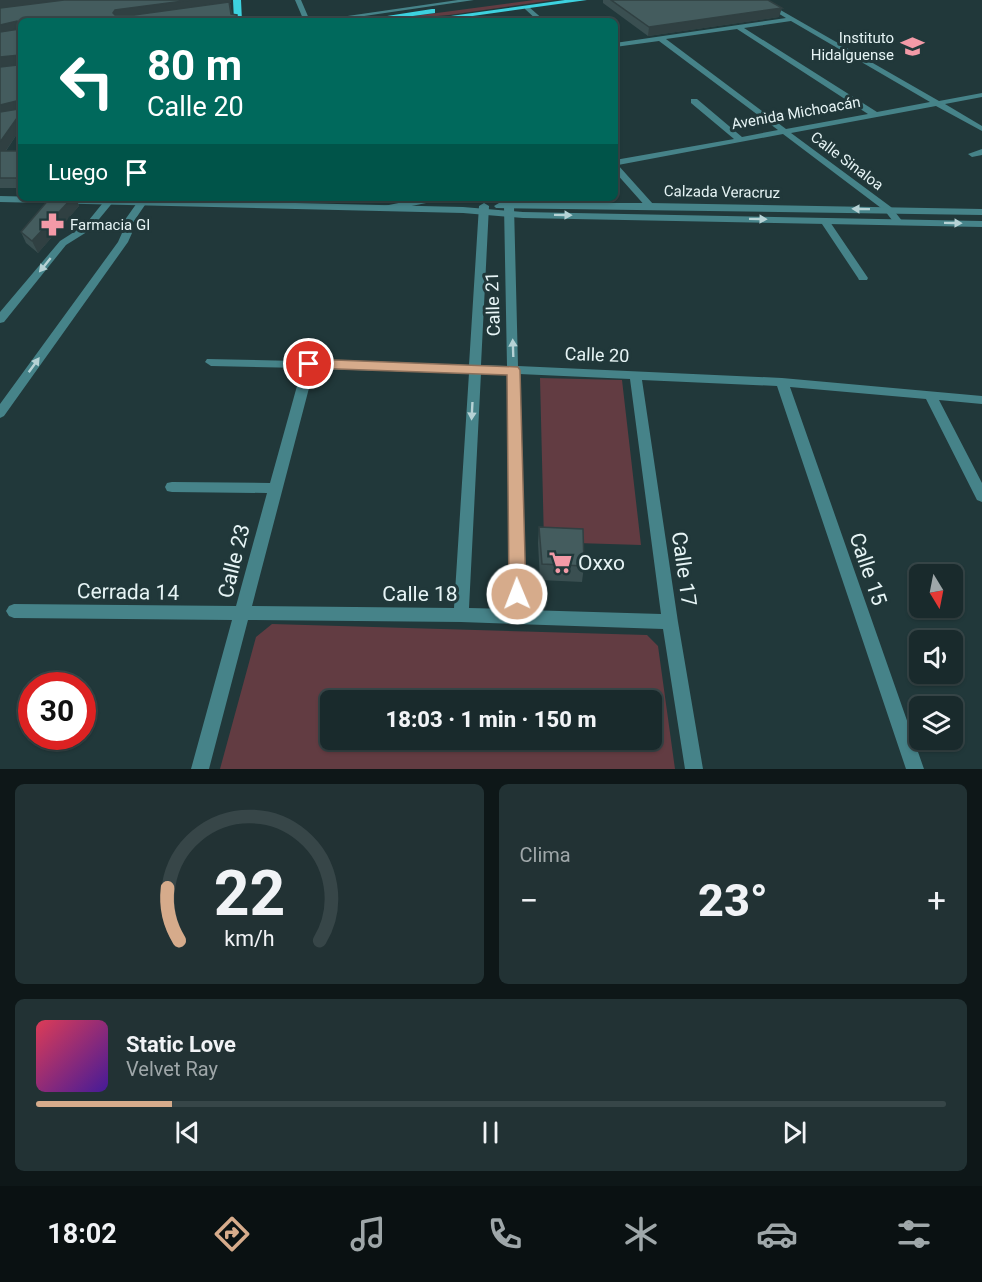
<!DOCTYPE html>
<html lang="es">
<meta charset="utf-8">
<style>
:root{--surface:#192a2c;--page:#223234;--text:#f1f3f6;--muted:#9fa7a9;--line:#374648;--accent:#d6ab8b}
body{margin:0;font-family:Roboto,sans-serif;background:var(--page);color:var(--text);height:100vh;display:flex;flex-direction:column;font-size:22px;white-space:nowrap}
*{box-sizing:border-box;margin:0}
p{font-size:20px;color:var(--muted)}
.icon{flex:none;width:33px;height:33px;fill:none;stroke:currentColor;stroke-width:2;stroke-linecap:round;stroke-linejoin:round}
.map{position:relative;height:769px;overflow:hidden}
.panel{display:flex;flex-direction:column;gap:15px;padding:15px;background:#0e1718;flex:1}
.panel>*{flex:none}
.guide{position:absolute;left:18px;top:18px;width:600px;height:183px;border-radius:9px;box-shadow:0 2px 4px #0004,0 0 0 2px var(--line);background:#00695c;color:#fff;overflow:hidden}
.needle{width:39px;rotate:170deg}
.tools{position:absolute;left:909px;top:564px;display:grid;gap:12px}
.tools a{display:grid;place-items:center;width:54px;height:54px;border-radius:9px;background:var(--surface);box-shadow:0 2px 4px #0004,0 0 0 2px var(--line);font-size:30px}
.speed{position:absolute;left:18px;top:672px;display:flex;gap:12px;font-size:30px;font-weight:700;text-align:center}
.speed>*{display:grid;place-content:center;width:78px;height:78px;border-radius:50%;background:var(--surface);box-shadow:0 2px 4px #0004,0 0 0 2px var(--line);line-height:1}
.speed .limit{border:9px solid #d22;background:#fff;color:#111}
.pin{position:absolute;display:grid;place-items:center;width:51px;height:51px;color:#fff;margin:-26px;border:3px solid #fff;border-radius:50%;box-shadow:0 2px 6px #0007}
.me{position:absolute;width:66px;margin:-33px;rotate:359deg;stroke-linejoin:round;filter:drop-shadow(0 0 4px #0008)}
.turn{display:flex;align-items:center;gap:21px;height:126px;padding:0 30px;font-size:27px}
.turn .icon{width:78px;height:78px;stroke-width:2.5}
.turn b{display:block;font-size:42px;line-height:51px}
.then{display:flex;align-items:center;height:57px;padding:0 30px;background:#0003;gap:12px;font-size:22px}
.big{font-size:45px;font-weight:800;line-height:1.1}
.panel .card{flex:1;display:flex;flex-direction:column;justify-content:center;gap:9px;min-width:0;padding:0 21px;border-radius:9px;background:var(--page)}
.panel .dial{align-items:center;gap:0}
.dial svg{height:156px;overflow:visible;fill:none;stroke:var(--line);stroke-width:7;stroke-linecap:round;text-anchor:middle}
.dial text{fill:var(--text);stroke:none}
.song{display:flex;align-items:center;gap:18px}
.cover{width:72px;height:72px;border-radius:9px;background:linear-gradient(135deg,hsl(350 70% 55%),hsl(260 70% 35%))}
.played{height:6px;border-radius:3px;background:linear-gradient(90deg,var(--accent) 15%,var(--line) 15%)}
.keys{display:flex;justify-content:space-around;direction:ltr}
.heat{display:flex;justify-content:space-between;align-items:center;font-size:33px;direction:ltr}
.panel .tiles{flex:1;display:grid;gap:15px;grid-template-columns:1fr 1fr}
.card:last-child{grid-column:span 2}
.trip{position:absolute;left:320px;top:690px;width:342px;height:60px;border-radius:9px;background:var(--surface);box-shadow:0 2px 4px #0004,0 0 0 2px var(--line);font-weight:800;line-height:60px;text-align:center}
.tabs{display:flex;height:96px;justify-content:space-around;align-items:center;background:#0a1112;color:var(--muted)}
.tabs .icon{width:42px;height:42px}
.tabs .on{color:var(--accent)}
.tabs b{font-size:27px;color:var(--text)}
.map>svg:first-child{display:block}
</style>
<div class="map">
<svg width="982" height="769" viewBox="0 0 982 769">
<rect width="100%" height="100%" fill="#21383a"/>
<path fill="#623c42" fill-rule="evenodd" d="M534,0H554L449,15L377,21Z
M540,378L622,380L641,545L544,542Z
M272,624L647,635L658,646L675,769H220L256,637ZM330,700H651V740H330Z"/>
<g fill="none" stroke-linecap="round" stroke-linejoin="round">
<path fill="#468389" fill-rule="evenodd" d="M295,0H301L310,21H304Z
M458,0H474L330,21H313Z
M756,0H763L939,101L982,93V97L945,104L982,126V131L936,106L791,133L891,207L903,222L901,224H895L885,211L783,134L618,165L653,204L655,206L650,209L647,208L615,172V160L734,139L691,103V99H697L742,137L778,130L659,41L615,47V43L786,18ZM791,21L930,102L877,112L744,28ZM737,29L868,114L786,129L666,39Z
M525,7H529L545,21H538L525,9Z
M982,149V155L972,157L968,154Z
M109,198L114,201L95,224H122L139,200H145L147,202L130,227L132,233L128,242L4,416L0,418V404L118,242L122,233L121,230H90L66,245L4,322L0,323V312L60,241L85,225L106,199Z
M423,198H441L436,201L387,211L382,208L384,206Z
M484,203L489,206L481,365L507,366L504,206L509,203L514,206L518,366L782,378L982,396V404L939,400L982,483V502L977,500L926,399L790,387L924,769H906L777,386L642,380L678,622L703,769H685L663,629L461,622L248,620L209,769H191L232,620L14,618L9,616L6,611L9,606L14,604L236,606L267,493L172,492L167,491L165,487L167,483L172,482L270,483L302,368L211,366L205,362L207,359L469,365L479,206ZM314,369L469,373L454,608L252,606ZM481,373L507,374L510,609L469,608ZM519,374L630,379L661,614L526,610Z
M825,218L828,219L868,278L867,280H859L858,278L820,221Z"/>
<path fill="#468389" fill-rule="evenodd" d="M0,196L463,207L523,212L982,221V227L523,218L463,213L0,202Z
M499,203H650L982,209V215L496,208L494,206Z"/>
<path fill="#3dd2df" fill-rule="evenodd" d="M233,0H241L242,21H234Z
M565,0H587L437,21H415Z
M432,9H435V13L376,21H355Z"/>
</g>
<path fill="#3a4f51" d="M0,0H231V3H230L232,14L21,21V128L6,151H21V188H0Z
M603,0H768L779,17L648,36L603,3Z
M50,198H76L79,206L38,253L26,243L21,232Z
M539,527L584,566L582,582L540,580L538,543Z"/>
<path fill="#304042" d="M0,0H76L0,9Z
M191,0H231V3H230L232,21L118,19L113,13L115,10Z
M782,8L779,17L648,36L649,27Z
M17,21L21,30L0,34V25Z
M19,55L21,64L0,67V57Z
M16,101L21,111L0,115V105Z
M17,118H21V128L0,159V142Z
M72,198H76L79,206L38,253L32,241Z"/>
<path fill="#445c5e" stroke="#304042" stroke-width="1.5" d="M64,0H191L115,10L113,13L115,15H134L229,2L231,14L237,15V21H21V118H17L0,142V112L18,109L19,104L16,101L0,105V67L17,65L19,55L0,57V32L19,29L20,24L17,21L0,25V8Z
M611,0H768L782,8L649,27Z
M0,151H21V178H0Z
M50,198H72L32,241L21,232Z
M539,527L583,529L584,566L542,564Z"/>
<defs><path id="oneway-solid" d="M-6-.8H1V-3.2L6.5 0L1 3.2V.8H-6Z" transform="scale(1.5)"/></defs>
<g fill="#b6d2d5">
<use href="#oneway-solid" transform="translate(861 209) rotate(-179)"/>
<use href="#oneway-solid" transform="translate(563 215) rotate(1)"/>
<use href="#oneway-solid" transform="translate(758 219) rotate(1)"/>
<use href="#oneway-solid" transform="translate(953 223) rotate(1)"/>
<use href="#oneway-solid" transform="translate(45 265) rotate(129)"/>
<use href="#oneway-solid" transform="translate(513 348) rotate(-92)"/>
<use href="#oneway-solid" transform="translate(34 365) rotate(-54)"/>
<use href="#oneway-solid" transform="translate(472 411) rotate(93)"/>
</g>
<path fill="#d6ab8b" stroke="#8b6f5a" stroke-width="1.5" d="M309,359L518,367L520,370L526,594L523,600L517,602L511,600L509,594L507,375L309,368L302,364Z"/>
<defs>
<symbol id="school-bare" viewBox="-9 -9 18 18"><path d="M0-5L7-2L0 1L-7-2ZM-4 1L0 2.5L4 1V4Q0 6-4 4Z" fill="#f39aa7" stroke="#21383a" stroke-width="2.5" paint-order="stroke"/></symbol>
<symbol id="pharmacy-bare" viewBox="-9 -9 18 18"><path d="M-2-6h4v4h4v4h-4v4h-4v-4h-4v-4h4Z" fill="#f39aa7" stroke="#21383a" stroke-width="2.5" paint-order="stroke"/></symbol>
<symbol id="supermarket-bare" viewBox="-9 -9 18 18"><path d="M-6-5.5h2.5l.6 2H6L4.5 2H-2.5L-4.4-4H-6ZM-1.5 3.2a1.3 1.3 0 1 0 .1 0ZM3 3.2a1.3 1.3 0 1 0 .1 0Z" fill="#f39aa7" stroke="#21383a" stroke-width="2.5" paint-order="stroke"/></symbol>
</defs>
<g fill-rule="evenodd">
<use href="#school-bare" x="896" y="30" width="33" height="33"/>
<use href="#pharmacy-bare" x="36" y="208" width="33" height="33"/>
<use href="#supermarket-bare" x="544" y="546" width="33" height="33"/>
</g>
<g text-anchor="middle" stroke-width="6" stroke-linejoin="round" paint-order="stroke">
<g font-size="15" fill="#e6f4f5" stroke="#21383a" text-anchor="end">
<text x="894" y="43">Instituto<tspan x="894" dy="17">Hidalguense</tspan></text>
<text x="70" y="230" text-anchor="start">Farmacia GI</text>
</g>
<g font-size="15" fill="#e6f4f5" stroke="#21383a">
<text transform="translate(796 113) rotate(-10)" y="5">Avenida Michoacán</text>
<text transform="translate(847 161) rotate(37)" y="5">Calle Sinaloa</text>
<text transform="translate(722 192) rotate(1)" y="5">Calzada Veracruz</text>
</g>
<g font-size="18" fill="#e6f4f5" stroke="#21383a">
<text transform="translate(493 304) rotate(-92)" y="6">Calle 21</text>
<text transform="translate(597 355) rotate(2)" y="6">Calle 20</text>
</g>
<g font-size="21" fill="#e6f4f5" stroke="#21383a">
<text transform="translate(234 561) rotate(-76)" y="7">Calle 23</text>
<text transform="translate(684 569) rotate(82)" y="7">Calle 17</text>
<text transform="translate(868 569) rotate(71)" y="7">Calle 15</text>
<text transform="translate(128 592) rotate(1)" y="7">Cerrada 14</text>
<text x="420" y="601">Calle 18</text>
</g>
<g font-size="21" fill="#e6f4f5" stroke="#21383a" text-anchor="start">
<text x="578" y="570">Oxxo</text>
</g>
</g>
</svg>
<div class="tools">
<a><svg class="needle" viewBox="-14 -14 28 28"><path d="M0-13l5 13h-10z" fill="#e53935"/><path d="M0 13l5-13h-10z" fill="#9fa7a9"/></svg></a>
<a><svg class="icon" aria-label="sound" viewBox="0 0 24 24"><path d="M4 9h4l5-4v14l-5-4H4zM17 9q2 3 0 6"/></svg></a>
<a><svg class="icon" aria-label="layers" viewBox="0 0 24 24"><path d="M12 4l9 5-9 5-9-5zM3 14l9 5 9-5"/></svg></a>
</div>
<div class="speed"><div class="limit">30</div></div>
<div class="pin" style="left:309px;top:364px;background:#d93025"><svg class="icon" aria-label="arrive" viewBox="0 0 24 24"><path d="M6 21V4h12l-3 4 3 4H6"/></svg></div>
<svg class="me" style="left:517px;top:594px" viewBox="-20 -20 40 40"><circle r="17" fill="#d6ab8b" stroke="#fff" stroke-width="3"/><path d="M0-11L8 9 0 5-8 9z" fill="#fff"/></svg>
<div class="trip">18:03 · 1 min · 150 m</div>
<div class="guide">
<div class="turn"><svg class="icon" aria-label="left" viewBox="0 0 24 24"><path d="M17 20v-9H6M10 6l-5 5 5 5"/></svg><div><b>80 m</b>Calle 20</div></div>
<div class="then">Luego<svg class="icon" aria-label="arrive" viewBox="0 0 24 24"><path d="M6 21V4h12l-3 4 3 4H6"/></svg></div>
</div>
</div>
<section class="panel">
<div class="tiles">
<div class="card dial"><svg viewBox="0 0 100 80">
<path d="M14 69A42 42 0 1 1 86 69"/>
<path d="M14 69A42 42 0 0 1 8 42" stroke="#d6ab8b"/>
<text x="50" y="56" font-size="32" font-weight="700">22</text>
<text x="50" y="72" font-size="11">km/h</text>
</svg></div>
<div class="card"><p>Clima</p>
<div class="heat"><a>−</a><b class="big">23°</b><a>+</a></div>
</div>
<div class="card">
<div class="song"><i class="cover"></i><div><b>Static Love</b><p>Velvet Ray</p></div></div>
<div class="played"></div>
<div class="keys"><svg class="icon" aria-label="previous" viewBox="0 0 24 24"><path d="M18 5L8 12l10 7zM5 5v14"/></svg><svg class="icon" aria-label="pause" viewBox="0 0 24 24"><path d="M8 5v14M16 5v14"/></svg><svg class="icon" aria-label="next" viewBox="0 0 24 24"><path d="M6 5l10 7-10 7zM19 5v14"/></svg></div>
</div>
</div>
</section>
<nav class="tabs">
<b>18:02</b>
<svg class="icon on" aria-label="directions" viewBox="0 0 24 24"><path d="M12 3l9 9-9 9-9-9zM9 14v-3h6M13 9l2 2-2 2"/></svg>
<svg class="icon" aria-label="music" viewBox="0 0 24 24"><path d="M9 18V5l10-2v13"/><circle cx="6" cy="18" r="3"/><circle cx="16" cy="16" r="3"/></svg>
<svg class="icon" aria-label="phone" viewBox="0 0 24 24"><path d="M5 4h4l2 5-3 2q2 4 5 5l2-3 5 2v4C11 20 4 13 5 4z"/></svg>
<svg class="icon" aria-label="climate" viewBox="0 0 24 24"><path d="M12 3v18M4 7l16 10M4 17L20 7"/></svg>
<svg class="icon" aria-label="car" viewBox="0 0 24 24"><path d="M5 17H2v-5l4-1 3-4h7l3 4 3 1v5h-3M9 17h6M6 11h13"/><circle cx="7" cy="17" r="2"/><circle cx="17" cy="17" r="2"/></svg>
<svg class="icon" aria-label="filters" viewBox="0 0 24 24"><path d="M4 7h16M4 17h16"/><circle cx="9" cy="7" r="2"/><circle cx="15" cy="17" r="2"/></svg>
</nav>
